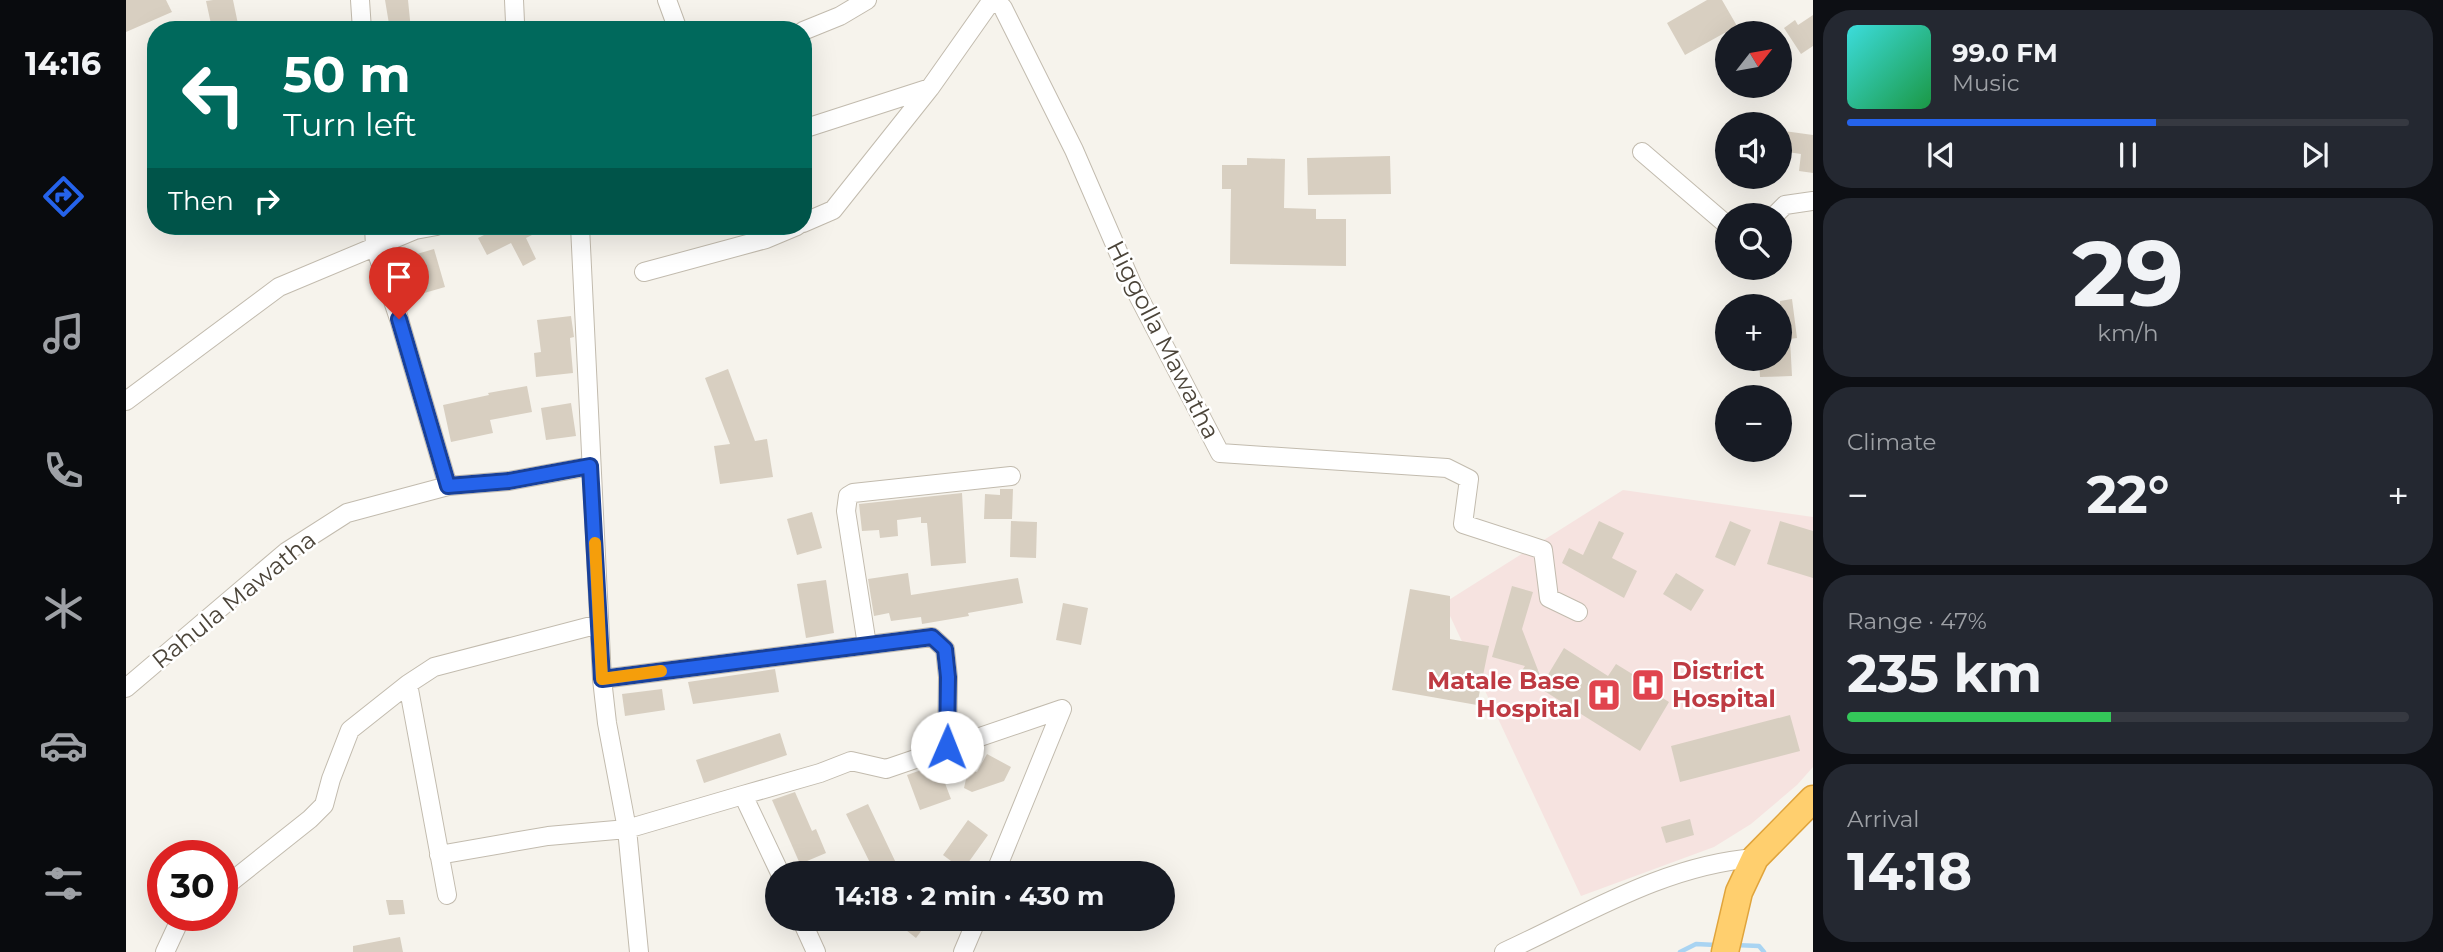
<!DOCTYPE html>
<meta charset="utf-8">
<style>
:root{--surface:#171b24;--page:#242831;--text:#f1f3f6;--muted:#9ea1a6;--line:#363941;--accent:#2563eb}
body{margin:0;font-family:Montserrat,sans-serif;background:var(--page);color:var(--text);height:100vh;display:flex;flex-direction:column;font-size:26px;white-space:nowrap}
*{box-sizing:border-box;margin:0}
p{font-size:23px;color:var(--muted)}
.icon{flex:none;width:38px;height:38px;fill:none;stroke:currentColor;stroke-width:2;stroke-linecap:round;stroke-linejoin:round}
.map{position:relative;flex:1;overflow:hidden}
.panel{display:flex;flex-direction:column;gap:10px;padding:10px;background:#0d0f14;width:630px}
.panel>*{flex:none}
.banner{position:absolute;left:21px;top:21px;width:665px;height:214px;border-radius:28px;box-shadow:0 7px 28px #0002;background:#00695c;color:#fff;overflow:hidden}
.needle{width:46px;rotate:59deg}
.controls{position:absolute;left:1589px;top:21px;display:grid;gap:14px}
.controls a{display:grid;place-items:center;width:77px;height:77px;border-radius:50%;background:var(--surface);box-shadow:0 7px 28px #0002;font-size:35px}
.speed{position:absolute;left:21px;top:840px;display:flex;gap:14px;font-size:35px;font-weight:700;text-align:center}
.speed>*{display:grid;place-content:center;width:91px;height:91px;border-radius:50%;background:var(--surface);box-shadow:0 7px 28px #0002;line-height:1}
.speed .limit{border:10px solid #d22;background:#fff;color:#111}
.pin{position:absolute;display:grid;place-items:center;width:60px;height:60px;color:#fff;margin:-72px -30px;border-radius:50% 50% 50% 0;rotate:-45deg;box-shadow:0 0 7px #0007}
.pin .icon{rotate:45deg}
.me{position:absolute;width:77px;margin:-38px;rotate:1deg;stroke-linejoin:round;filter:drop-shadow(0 0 5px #0008)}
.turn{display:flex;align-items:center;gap:24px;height:147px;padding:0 21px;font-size:32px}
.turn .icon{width:91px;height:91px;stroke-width:2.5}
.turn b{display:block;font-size:49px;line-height:60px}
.then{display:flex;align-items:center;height:66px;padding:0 21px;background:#0003;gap:14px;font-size:26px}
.big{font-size:52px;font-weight:700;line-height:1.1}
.panel .card{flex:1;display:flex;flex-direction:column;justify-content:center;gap:10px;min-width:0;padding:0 24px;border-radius:28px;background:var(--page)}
.panel .dial{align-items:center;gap:0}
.dial b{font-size:91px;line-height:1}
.song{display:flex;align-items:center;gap:21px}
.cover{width:84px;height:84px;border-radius:10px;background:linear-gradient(135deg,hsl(180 70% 55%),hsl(140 70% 35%))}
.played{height:7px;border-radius:4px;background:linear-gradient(90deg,var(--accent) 55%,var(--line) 55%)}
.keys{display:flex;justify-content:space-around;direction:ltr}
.heat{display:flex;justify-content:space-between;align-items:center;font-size:38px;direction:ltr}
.charge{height:10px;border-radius:5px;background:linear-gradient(90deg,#34c759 47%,var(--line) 0)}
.trip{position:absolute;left:639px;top:861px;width:410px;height:70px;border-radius:35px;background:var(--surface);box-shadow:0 7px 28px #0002;font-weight:700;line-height:70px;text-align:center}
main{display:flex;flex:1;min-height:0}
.menu{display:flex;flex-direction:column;width:126px;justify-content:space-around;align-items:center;background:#090b0e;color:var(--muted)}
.menu .icon{width:49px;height:49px}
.menu .on{color:var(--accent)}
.menu b{font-size:32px;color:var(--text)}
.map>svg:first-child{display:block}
</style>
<main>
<nav class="menu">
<b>14:16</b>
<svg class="icon on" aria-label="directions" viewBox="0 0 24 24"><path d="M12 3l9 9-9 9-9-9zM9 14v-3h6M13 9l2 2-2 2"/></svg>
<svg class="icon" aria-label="music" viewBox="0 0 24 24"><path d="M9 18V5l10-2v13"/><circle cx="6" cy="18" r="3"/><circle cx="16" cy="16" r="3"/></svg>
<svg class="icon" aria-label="phone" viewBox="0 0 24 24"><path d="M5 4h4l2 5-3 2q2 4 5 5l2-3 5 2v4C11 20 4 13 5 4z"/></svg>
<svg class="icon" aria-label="climate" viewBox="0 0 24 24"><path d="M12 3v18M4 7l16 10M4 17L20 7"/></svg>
<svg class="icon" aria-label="car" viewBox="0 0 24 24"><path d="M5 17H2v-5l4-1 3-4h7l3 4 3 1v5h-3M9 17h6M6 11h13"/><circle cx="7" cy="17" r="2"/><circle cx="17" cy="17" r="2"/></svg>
<svg class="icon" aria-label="filters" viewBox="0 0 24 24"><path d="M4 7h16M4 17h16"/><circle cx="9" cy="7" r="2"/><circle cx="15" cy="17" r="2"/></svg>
</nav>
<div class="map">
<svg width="1687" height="952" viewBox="0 0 1687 952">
<rect width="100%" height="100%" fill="#f6f3ec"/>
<path fill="#f6e3e0" d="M1497,490L1687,517V767L1671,785L1625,824L1588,847L1455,896L1318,603Z"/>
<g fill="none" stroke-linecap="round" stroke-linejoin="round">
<path stroke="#a9d4f2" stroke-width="4.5" d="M1609,945L1633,946L1638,952
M1554,952L1570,944L1590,945"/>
</g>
<path fill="#d8cfc1" d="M0,0H40L46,12L0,32Z
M87,0H107L112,24L99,27L98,22L85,24L80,1Z
M259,0H282L285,30H264Z
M1581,0H1596L1611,26L1559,55L1541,23Z
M1687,15V46L1675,54L1658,28L1669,20L1672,25Z
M1658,131L1687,135V173L1673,171L1675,154L1655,151Z
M1264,156L1265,194L1182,195L1181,158Z
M1121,158L1159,159L1158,208L1190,209V219H1220V266L1104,264L1105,189H1096V165H1121Z
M376,226H401L406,235L400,238L410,259L397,266L385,243L361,255L352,238Z
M308,249L319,287L281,298L270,260Z
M1666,299L1671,338L1664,339L1666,376L1634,377L1633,359H1654V301Z
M445,316L448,337L444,338L447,373L410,377L408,353L415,352L411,320Z
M602,369L629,441L641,439L647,477L594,484L588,446L604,444L579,378Z
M401,386L406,412L364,420L367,433L325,442L317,405L363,395L362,393Z
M445,403L450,436L420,440L415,408Z
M874,489H887L886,519H858L859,494L874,495Z
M836,493L840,563L805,566L801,523H795V517L771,520L772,536L754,538L753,530L736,531L733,504Z
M686,512L696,548L671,555L661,519Z
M885,521L911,522L910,558L884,557Z
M1473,521L1498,533L1486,558L1511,571L1498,598L1436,563L1443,548L1457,555Z
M1604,521L1625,530L1609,566L1589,557Z
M1654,521L1687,531V578L1641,564Z
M782,573L785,595L892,578L897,603L842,613L843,616L796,624L795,617L765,621L763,613L748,616L742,579Z
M1550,573L1578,590L1565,611L1537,594Z
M700,580L708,633L680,638L671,584Z
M1386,586L1407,592L1396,629L1417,683L1438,648L1482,676L1490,664L1516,680L1514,684L1543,702L1514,751L1393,675L1399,666L1366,657Z
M1284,589L1324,596V639L1363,646L1351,705L1266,690Z
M937,603L962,608L955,645L930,640Z
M1582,667L1625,668V680L1582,678Z
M649,669L653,692L567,704L562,682Z
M536,689L539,710L499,716L496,694Z
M1664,715L1674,751L1554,782L1545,746Z
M654,733L661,755L578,783L570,760Z
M861,754L885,767L878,781L846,792L838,788L842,770L851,772Z
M804,767L809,780L817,778L825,799L794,810L781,775Z
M669,792L686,831L690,829L700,853L674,864L646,800Z
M742,804L770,863L749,873L720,814Z
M1564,819L1568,835L1540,843L1535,827Z
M842,820L862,835L837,870L817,855Z
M260,900H277L279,914L263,915Z
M766,919H804L790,938Z
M274,937L277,952H227V946Z"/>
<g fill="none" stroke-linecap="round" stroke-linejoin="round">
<defs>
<path id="minor" d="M234,0L236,30
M388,0L389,22
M541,0L552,30
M870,0L877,8L948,150L1006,284L1094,453L1321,468L1343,479L1337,524L1417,550L1423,598L1452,612
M677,31L714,16L741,0
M677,129L804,88
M1516,152L1601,225
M1649,215L1659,205L1687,201
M677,223L707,210L804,88L866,0
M248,226L249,247L273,319L322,486
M454,226L476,679L481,723L501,829L513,952
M518,272L640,239L671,226
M0,401L153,287L289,230L311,226
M741,645L720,511L722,496L727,493L885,476
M476,679L806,637L819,649L822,677L821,747
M282,684L321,895
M0,688L160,552L221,513L322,486L383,481L465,466
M617,795L694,773L725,761L760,769L936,709
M313,855L422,836L501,829L617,795L654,873
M869,873L936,709
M96,889L184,819L198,805L205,779L224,730L282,684L308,667L473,624
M675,919L690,952
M39,952L52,924L63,915
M837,952L851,919
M1378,952C1459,915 1538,865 1629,858"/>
<path id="highway" d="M1599,952L1613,892L1629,858L1687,799"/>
</defs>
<use href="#minor" stroke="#c2bbae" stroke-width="20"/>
<use href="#highway" stroke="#e0a43c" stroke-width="29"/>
<use href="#minor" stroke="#fff" stroke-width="18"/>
<use href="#highway" stroke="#ffcf6e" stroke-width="26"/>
</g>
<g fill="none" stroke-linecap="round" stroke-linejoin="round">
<defs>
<path id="route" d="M273,319L322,486L383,481L464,466L476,679L806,637L819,649L822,677L821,747"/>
</defs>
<use href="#route" stroke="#184099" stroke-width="18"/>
<use href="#route" stroke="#2563eb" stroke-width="12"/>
<path stroke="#f59e0b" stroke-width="12" d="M469,543L476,679L535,671"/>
</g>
<defs>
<symbol id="hospital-square" viewBox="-11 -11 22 22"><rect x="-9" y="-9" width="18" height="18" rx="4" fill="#e0444e" stroke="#fff"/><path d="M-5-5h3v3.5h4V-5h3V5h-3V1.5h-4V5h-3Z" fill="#fff"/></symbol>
</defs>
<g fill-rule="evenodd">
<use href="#hospital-square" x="1503" y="666" width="38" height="38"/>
<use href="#hospital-square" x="1459" y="676" width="38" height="38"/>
</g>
<g text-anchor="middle" stroke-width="5" stroke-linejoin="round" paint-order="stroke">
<g font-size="24" fill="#4b4439" stroke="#fff">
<text transform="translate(1037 340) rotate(63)" y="8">Higgolla Mawatha</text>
<text transform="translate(108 600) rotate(-39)" y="8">Rahula Mawatha</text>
</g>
<g font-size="24" font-weight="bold" fill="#be3a42" stroke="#fff" text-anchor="start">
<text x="1546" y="679">District<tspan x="1546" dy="28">Hospital</tspan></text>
<text x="1454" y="689" text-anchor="end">Matale Base<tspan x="1454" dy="28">Hospital</tspan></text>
</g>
</g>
</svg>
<div class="controls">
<a><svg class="needle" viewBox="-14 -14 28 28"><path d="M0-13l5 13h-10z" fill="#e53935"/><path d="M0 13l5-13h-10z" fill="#9ea1a6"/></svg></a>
<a><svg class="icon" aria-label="sound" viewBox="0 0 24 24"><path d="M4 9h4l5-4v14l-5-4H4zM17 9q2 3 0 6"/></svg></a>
<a><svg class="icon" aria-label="search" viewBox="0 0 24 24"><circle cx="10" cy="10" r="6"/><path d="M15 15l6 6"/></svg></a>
<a>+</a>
<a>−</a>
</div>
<div class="speed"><div class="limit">30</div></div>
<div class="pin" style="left:273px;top:319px;background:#d93025"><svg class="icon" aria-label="arrive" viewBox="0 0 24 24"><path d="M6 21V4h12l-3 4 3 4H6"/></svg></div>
<svg class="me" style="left:821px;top:747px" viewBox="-20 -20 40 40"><circle r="19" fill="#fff"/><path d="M0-13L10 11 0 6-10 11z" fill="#2563eb"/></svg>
<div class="trip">14:18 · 2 min · 430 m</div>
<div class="banner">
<div class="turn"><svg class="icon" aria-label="left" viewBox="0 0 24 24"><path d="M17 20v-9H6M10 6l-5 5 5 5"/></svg><div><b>50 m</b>Turn left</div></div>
<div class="then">Then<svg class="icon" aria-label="right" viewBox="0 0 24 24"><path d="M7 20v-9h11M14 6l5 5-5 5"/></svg></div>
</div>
</div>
<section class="panel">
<div class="card">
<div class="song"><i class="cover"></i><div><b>99.0 FM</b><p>Music</p></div></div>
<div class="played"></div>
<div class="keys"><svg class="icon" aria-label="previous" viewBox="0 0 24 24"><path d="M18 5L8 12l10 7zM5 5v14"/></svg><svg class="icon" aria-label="pause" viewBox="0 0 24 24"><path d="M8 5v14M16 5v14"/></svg><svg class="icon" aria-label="next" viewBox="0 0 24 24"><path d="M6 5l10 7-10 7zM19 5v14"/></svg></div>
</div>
<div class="card dial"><b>29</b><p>km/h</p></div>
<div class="card"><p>Climate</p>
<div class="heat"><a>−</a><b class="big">22°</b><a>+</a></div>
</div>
<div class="card"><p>Range · 47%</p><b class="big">235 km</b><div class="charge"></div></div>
<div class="card"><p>Arrival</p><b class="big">14:18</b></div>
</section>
</main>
